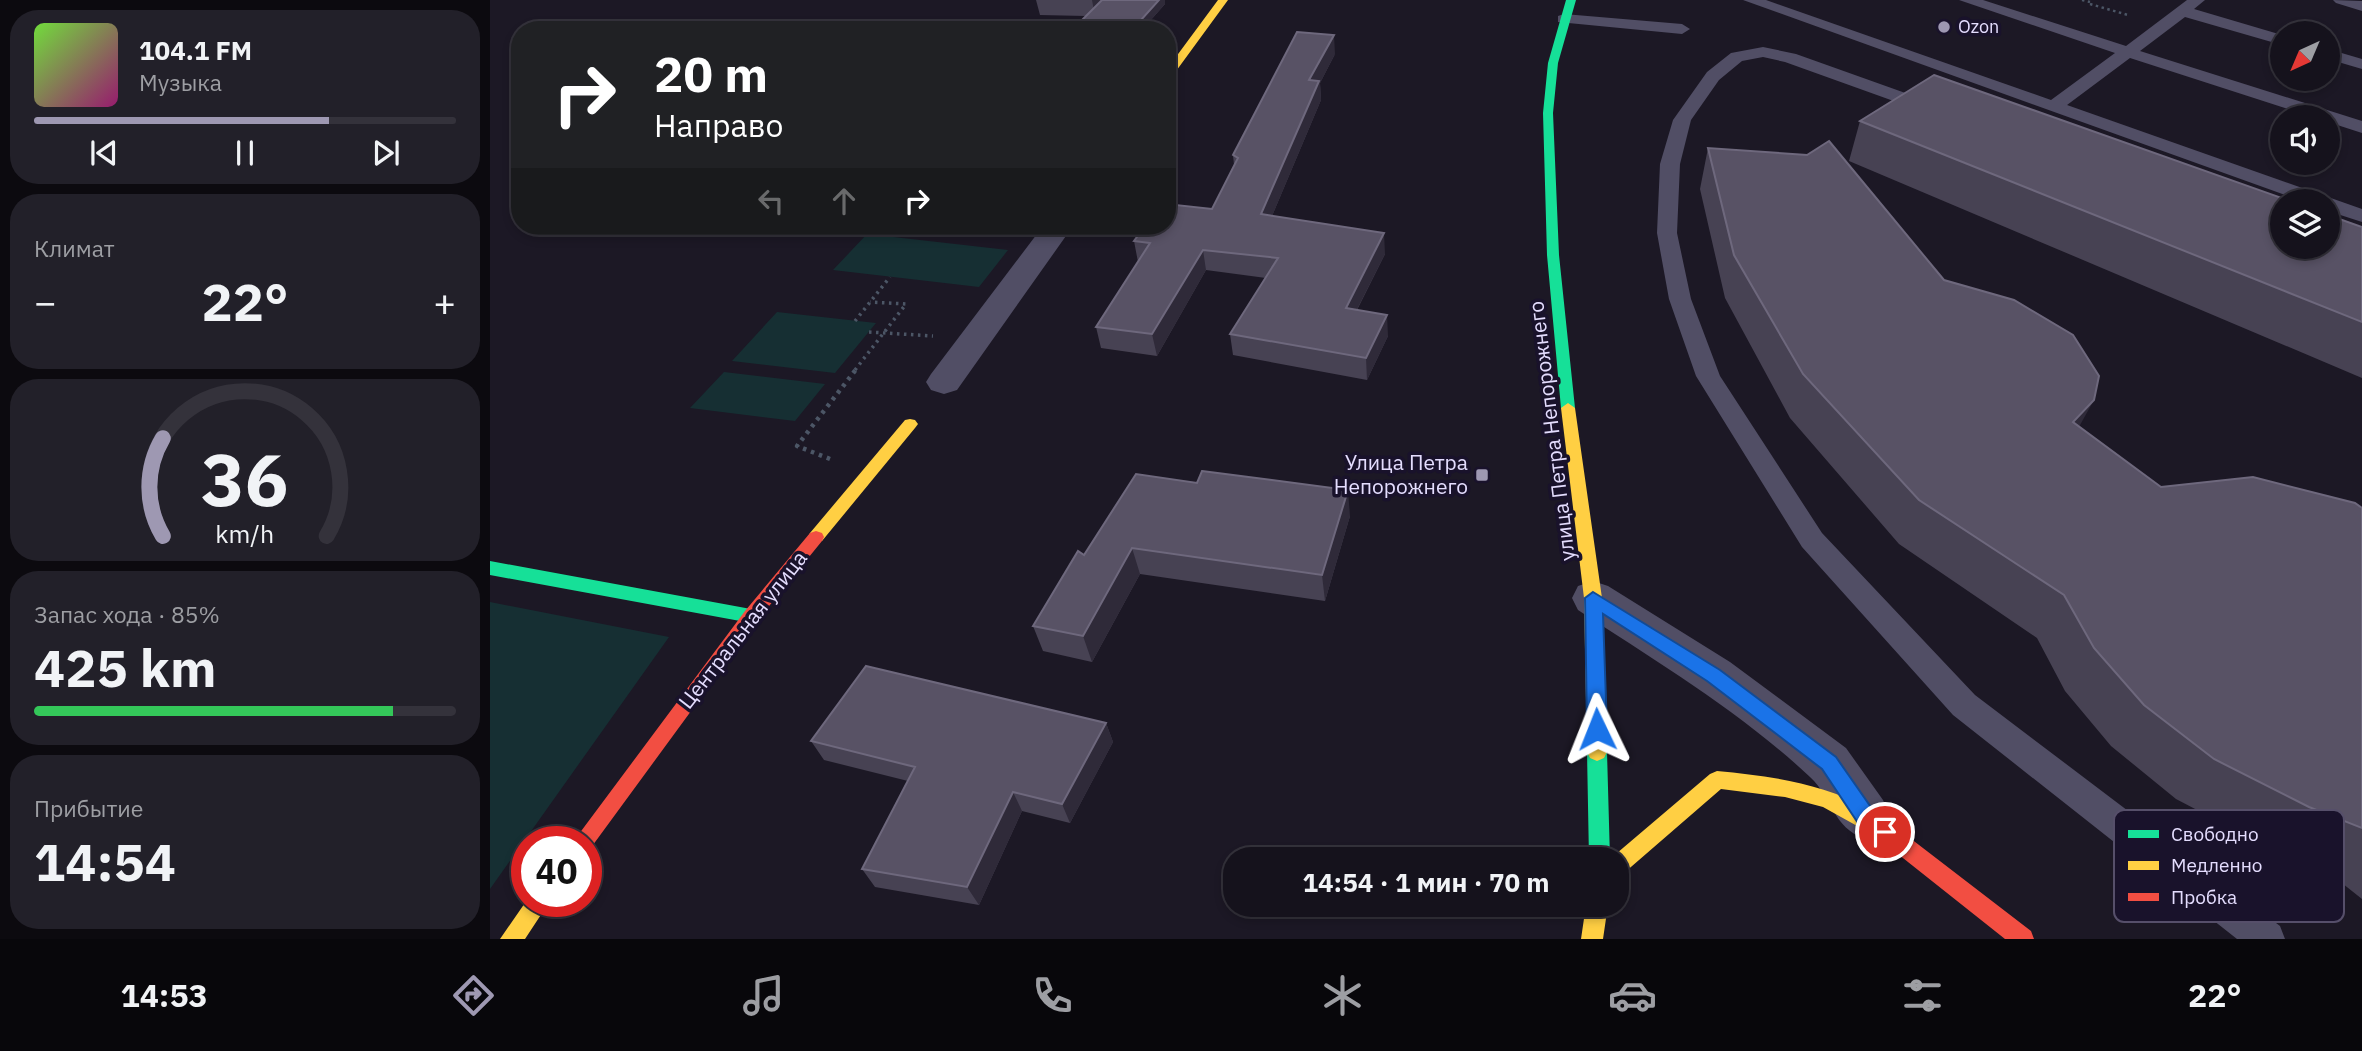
<!DOCTYPE html>
<html lang="ru">
<meta charset="utf-8">
<style>
:root{--surface:#15121c;--page:#222029;--text:#f1f3f6;--muted:#9d9ea3;--line:#34323b;--accent:#9e98b2}
body{margin:0;font-family:"IBM Plex Sans",sans-serif;background:var(--page);color:var(--text);height:100vh;display:flex;flex-direction:column;font-size:26px;white-space:nowrap}
*{box-sizing:border-box;margin:0}
p{font-size:23px;color:var(--muted)}
.icon{flex:none;width:38px;height:38px;fill:none;stroke:currentColor;stroke-width:2;stroke-linecap:round;stroke-linejoin:round}
.map{position:relative;flex:1;overflow:hidden}
.drawer{display:flex;flex-direction:column;gap:10px;padding:10px;background:#0c0a0f;width:490px}
.drawer>*{flex:none}
.top-card{position:absolute;left:21px;top:21px;width:665px;height:214px;border-radius:28px;box-shadow:0 4px 10px #0003,0 0 0 2px var(--line);background:#202124;color:#fff;overflow:hidden}
.needle{width:46px;rotate:224deg}
.controls{position:absolute;left:1780px;top:21px;display:grid;gap:14px}
.controls a{display:grid;place-items:center;width:70px;height:70px;border-radius:50%;background:var(--surface);box-shadow:0 4px 10px #0003,0 0 0 2px var(--line);font-size:35px}
.speed{position:absolute;left:21px;top:826px;display:flex;gap:14px;font-size:35px;font-weight:700;text-align:center}
.speed>*{display:grid;place-content:center;width:91px;height:91px;border-radius:50%;background:var(--surface);box-shadow:0 4px 10px #0003,0 0 0 2px var(--line);line-height:1}
.speed .limit{border:10px solid #d22;background:#fff;color:#111}
.pin{position:absolute;display:grid;place-items:center;width:60px;height:60px;color:#fff;margin:-30px;border:4px solid #fff;border-radius:50%;box-shadow:0 2px 7px #0007}
.me{position:absolute;width:77px;margin:-38px;rotate:358deg;stroke-linejoin:round;filter:drop-shadow(0 0 5px #0008)}
.turn{display:flex;align-items:center;gap:24px;height:147px;padding:0 28px;font-size:32px}
.turn .icon{width:91px;height:91px;stroke-width:2.5}
.turn b{display:block;font-size:49px;line-height:60px}
.lanes{display:flex;align-items:center;height:66px;padding:0 28px;background:#0003;justify-content:center;gap:35px;direction:ltr}
.lanes .off{opacity:.35}
.big{font-size:52px;font-weight:700;line-height:1.1}
.drawer .tile{flex:1;display:flex;flex-direction:column;justify-content:center;gap:10px;min-width:0;padding:0 24px;border-radius:28px;background:var(--page)}
.drawer .dial{align-items:center;gap:0}
.dial svg{height:182px;overflow:visible;fill:none;stroke:var(--line);stroke-width:7;stroke-linecap:round;text-anchor:middle}
.dial text{fill:var(--text);stroke:none}
.song{display:flex;align-items:center;gap:21px}
.cover{width:84px;height:84px;border-radius:10px;background:linear-gradient(135deg,hsl(100 70% 55%),hsl(320 70% 35%))}
.played{height:7px;border-radius:4px;background:linear-gradient(90deg,var(--accent) 70%,var(--line) 70%)}
.keys{display:flex;justify-content:space-around;direction:ltr}
.heat{display:flex;justify-content:space-between;align-items:center;font-size:38px;direction:ltr}
.charge{height:10px;border-radius:5px;background:linear-gradient(90deg,#34c759 85%,var(--line) 0)}
.trip{position:absolute;left:733px;top:847px;width:406px;height:70px;border-radius:28px;background:var(--surface);box-shadow:0 4px 10px #0003,0 0 0 2px var(--line);font-weight:700;line-height:70px;text-align:center}
.tabs{display:flex;height:112px;justify-content:space-around;align-items:center;background:#08070b;color:var(--muted)}
.tabs .icon{width:49px;height:49px}
.tabs .current{color:var(--accent)}
.tabs b{font-size:32px;color:var(--text)}
main{display:flex;flex:1;min-height:0}
.map>svg:first-child{display:block}
</style>
<main>
<section class="drawer">
<div class="tile">
<div class="song"><i class="cover"></i><div><b>104.1 FM</b><p>Музыка</p></div></div>
<div class="played"></div>
<div class="keys"><svg class="icon" aria-label="previous" viewBox="0 0 24 24"><path d="M18 5L8 12l10 7zM5 5v14"/></svg><svg class="icon" aria-label="pause" viewBox="0 0 24 24"><path d="M8 5v14M16 5v14"/></svg><svg class="icon" aria-label="next" viewBox="0 0 24 24"><path d="M6 5l10 7-10 7zM19 5v14"/></svg></div>
</div>
<div class="tile"><p>Климат</p>
<div class="heat"><a>−</a><b class="big">22°</b><a>+</a></div>
</div>
<div class="tile dial"><svg viewBox="0 0 100 80">
<path d="M14 69A42 42 0 1 1 86 69"/>
<path d="M14 69A42 42 0 0 1 14 26" stroke="#9e98b2"/>
<text x="50" y="56" font-size="32" font-weight="700">36</text>
<text x="50" y="72" font-size="11">km/h</text>
</svg></div>
<div class="tile"><p>Запас хода · 85%</p><b class="big">425 km</b><div class="charge"></div></div>
<div class="tile"><p>Прибытие</p><b class="big">14:54</b></div>
</section>
<div class="map">
<svg width="1872" height="939" viewBox="0 0 1872 939">
<rect width="100%" height="100%" fill="#1c1825"/>
<path fill="#162f33" d="M377,234L518,250L489,287L343,270Z
M287,312L386,323L345,373L242,361Z
M234,372L335,384L305,421L200,408Z
M0,602L179,637L0,889Z"/>
<g fill="none" stroke-linecap="round" stroke-linejoin="round">
<path stroke="#4c5666" stroke-width="2.5" stroke-dasharray="2.5 3.5" stroke-linecap="butt" d="M1592,0L1600,2
M1600,4L1638,15"/>
<path stroke="#4c5666" stroke-width="3.5" stroke-dasharray="2.5 4.5" stroke-linecap="butt" d="M488,228L521,233
M365,321L400,277
M379,332L443,336
M365,370L416,304L380,302"/>
<path stroke="#4c5666" stroke-width="4.5" stroke-dasharray="3.5 5" stroke-linecap="butt" d="M340,459L307,446L367,368"/>
<path fill="#514e65" fill-rule="evenodd" d="M1253,0H1276L1561,100L1625,53L1469,0H1493L1636,46L1697,0H1715L1704,9L1792,35V45L1695,17L1650,51L1872,121V133L1838,122V117H1823L1640,58L1577,105L1872,209V222L1838,211V201H1812Z
M1843,0L1872,1V11L1846,3Z
M1074,14L1192,24L1200,29L1192,34L1068,22V16Z
M1273,47L1306,54L1449,105L1452,109L1449,113H1437L1295,62L1273,57L1252,61L1229,80L1201,120L1190,164L1187,233L1201,299L1230,376L1332,533L1485,695L1790,926L1795,939H1747L1463,715L1312,547L1206,376L1179,299L1167,233L1170,164L1183,120L1217,72L1241,53Z
M1838,49L1872,59V69L1838,59Z"/>
<path fill="#514e65" fill-rule="evenodd" d="M553,226H583L467,390L454,394L441,390L436,382L441,374Z
M1103,581L1118,586L1240,662L1356,748L1393,800L1400,816L1393,832L1375,839C1342,827 1343,798 1320,777C1252,713 1166,661 1088,610L1082,598L1088,586Z"/>
<path fill="#16e098" fill-rule="evenodd" d="M1076,0H1086L1068,63L1063,113L1069,255L1085,408L1078,413L1071,408L1057,255L1053,113L1058,63Z
M0,561L261,609L267,611L270,616L267,621L261,623L0,575Z
M1107,743L1114,746L1117,752L1120,859H1099L1097,752L1100,746Z"/>
<path fill="#ffcf43" fill-rule="evenodd" d="M728,0H738L681,78L677,79V69Z
M1078,403L1085,408L1112,598L1117,752L1114,758L1107,761L1100,758L1097,752L1094,598L1071,408Z
M420,419L425,420L428,424L425,428L332,541H320L318,537L320,533L415,420Z
M1227,771C1280,776 1330,783 1378,808C1388,814 1402,821 1406,832L1403,839L1396,842L1333,807L1295,797L1231,789L1134,873L1127,876V859H1120L1220,774Z
M37,900L60,901L35,939H10Z
M1096,905H1118L1113,939H1091Z"/>
<path fill="#f24e42" fill-rule="evenodd" d="M326,531L332,533L334,537L332,541L267,621L100,849L96,851V842H83L255,611L320,533Z
M1396,822L1403,825L1541,931L1544,939H1515L1389,839L1386,832L1389,825Z"/>
</g>
<path fill="#474253" d="M546,0H675V4L652,30H588L587,25L596,16L550,15Z
M845,54L830,83L831,100L782,216L895,254L867,310L898,336L877,380L743,355L740,334L776,278L716,270L667,356L611,348L606,327L648,262L644,241L722,209L744,165L743,155Z
M1370,121L1872,227V378L1359,161Z
M1218,148L1454,280L1589,426L1671,487L1872,508V899L1838,872L1776,846L1686,799L1621,746L1575,691L1547,638L1409,544L1300,418L1235,298L1210,189Z
M860,516L835,601L650,574L602,662L553,651L543,626L594,555Z
M616,723L623,742L580,823L532,811L489,905L385,887L372,869L418,781L334,760L321,741Z"/>
<path fill="#2f2a39" d="M602,0H617L605,16Z
M669,0H675V4L652,30H642Z
M844,35L845,54L830,83L831,100L774,235L771,214L819,80Z
M894,233L895,254L857,329L856,308Z
M713,250L716,270L667,356L662,334Z
M897,315L898,336L877,380L876,358Z
M1604,400L1580,443L1583,422Z
M858,490L860,516L835,601L832,575Z
M642,548L650,574L602,662L593,636Z
M616,723L623,742L580,823L572,804Z
M523,792L532,811L489,905L477,887Z"/>
<path fill="#585265" stroke="#6e687d" stroke-width="2" d="M612,0H669L642,30H589L594,25H587Z
M807,32L844,35L819,80L829,81L771,214L894,233L856,308L897,315L876,358L740,334L788,258L713,250L662,334L606,327L660,243L644,241L655,226H677V204L722,209L748,158L743,155Z
M1444,75L1800,201H1792V247H1838V215L1872,227V322L1370,121Z
M1339,141L1454,280L1524,300L1583,335L1609,376L1604,400L1583,422L1671,487L1763,477L1865,503L1872,508V828L1819,807L1724,759L1654,705L1604,648L1574,595L1429,500L1313,374L1244,255L1218,148L1317,155Z
M712,471L858,490L832,575L642,548L593,636L543,626L588,551L594,555L646,474L707,483Z
M376,666L616,723L572,804L523,792L477,887L372,869L425,767L321,741Z"/>
<path fill="#1a73e8" stroke="#114b97" stroke-width="2" d="M1103,592L1230,670L1346,757L1383,810L1403,825L1406,832L1403,838L1395,841L1368,823L1332,769L1217,681L1113,614L1117,729L1114,735L1107,737L1100,735L1097,729L1095,598Z"/>
<g fill="#9e98b2" stroke="#19122b" stroke-width="2.5">
<circle cx="1454" cy="27" r="7"/>
<rect x="985" y="468" width="14" height="14" rx="3.5"/>
</g>
<g text-anchor="middle" stroke-width="7" stroke-linejoin="round" paint-order="stroke">
<g font-size="18" fill="#e4ddfe" stroke="#19122b" text-anchor="start">
<text x="1468" y="33">Ozon</text>
</g>
<g font-size="21" fill="#e4ddfe" stroke="#19122b">
<text transform="translate(1062 431) rotate(-97)" y="7">улица Петра Непорожнего</text>
<text transform="translate(253 630) rotate(-52)" y="7">Центральная улица</text>
</g>
<g font-size="21" fill="#e4ddfe" stroke="#19122b" text-anchor="end">
<text x="978" y="470">Улица Петра<tspan x="978" dy="24">Непорожнего</tspan></text>
</g>
</g>
<rect x="1624" y="810" width="230" height="112" rx="10" fill="#19122b" stroke="#564f6a" stroke-width="2"/>
<rect x="1638" y="830" width="31" height="8" fill="#16e098"/>
<rect x="1638" y="861" width="31" height="9" fill="#ffcf43"/>
<rect x="1638" y="893" width="31" height="8" fill="#f24e42"/>
<g font-size="19" fill="#e4ddfe">
<text x="1681" y="841">Свободно</text>
<text x="1681" y="872">Медленно</text>
<text x="1681" y="904">Пробка</text>
</g>
</svg>
<div class="controls">
<a><svg class="needle" viewBox="-14 -14 28 28"><path d="M0-13l5 13h-10z" fill="#e53935"/><path d="M0 13l5-13h-10z" fill="#9d9ea3"/></svg></a>
<a><svg class="icon" aria-label="sound" viewBox="0 0 24 24"><path d="M4 9h4l5-4v14l-5-4H4zM17 9q2 3 0 6"/></svg></a>
<a><svg class="icon" aria-label="layers" viewBox="0 0 24 24"><path d="M12 4l9 5-9 5-9-5zM3 14l9 5 9-5"/></svg></a>
</div>
<div class="speed"><div class="limit">40</div></div>
<div class="pin" style="left:1395px;top:832px;background:#d93025"><svg class="icon" aria-label="arrive" viewBox="0 0 24 24"><path d="M6 21V4h12l-3 4 3 4H6"/></svg></div>
<svg class="me" style="left:1107px;top:729px" viewBox="-20 -20 40 40"><path d="M0-17L14 15 0 8-14 15z" fill="#1a73e8" stroke="#fff" stroke-width="4"/></svg>
<div class="trip">14:54 · 1 мин · 70 m</div>
<div class="top-card">
<div class="turn"><svg class="icon" aria-label="right" viewBox="0 0 24 24"><path d="M7 20v-9h11M14 6l5 5-5 5"/></svg><div><b>20 m</b>Направо</div></div>
<div class="lanes"><svg class="icon off" aria-label="left" viewBox="0 0 24 24"><path d="M17 20v-9H6M10 6l-5 5 5 5"/></svg><svg class="icon off" aria-label="ahead" viewBox="0 0 24 24"><path d="M12 20V5M6 11l6-6 6 6"/></svg><svg class="icon" aria-label="right" viewBox="0 0 24 24"><path d="M7 20v-9h11M14 6l5 5-5 5"/></svg></div>
</div>
</div>
</main>
<nav class="tabs">
<b>14:53</b>
<svg class="icon current" aria-label="directions" viewBox="0 0 24 24"><path d="M12 3l9 9-9 9-9-9zM9 14v-3h6M13 9l2 2-2 2"/></svg>
<svg class="icon" aria-label="music" viewBox="0 0 24 24"><path d="M9 18V5l10-2v13"/><circle cx="6" cy="18" r="3"/><circle cx="16" cy="16" r="3"/></svg>
<svg class="icon" aria-label="phone" viewBox="0 0 24 24"><path d="M5 4h4l2 5-3 2q2 4 5 5l2-3 5 2v4C11 20 4 13 5 4z"/></svg>
<svg class="icon" aria-label="climate" viewBox="0 0 24 24"><path d="M12 3v18M4 7l16 10M4 17L20 7"/></svg>
<svg class="icon" aria-label="car" viewBox="0 0 24 24"><path d="M5 17H2v-5l4-1 3-4h7l3 4 3 1v5h-3M9 17h6M6 11h13"/><circle cx="7" cy="17" r="2"/><circle cx="17" cy="17" r="2"/></svg>
<svg class="icon" aria-label="filters" viewBox="0 0 24 24"><path d="M4 7h16M4 17h16"/><circle cx="9" cy="7" r="2"/><circle cx="15" cy="17" r="2"/></svg>
<b>22°</b>
</nav>
